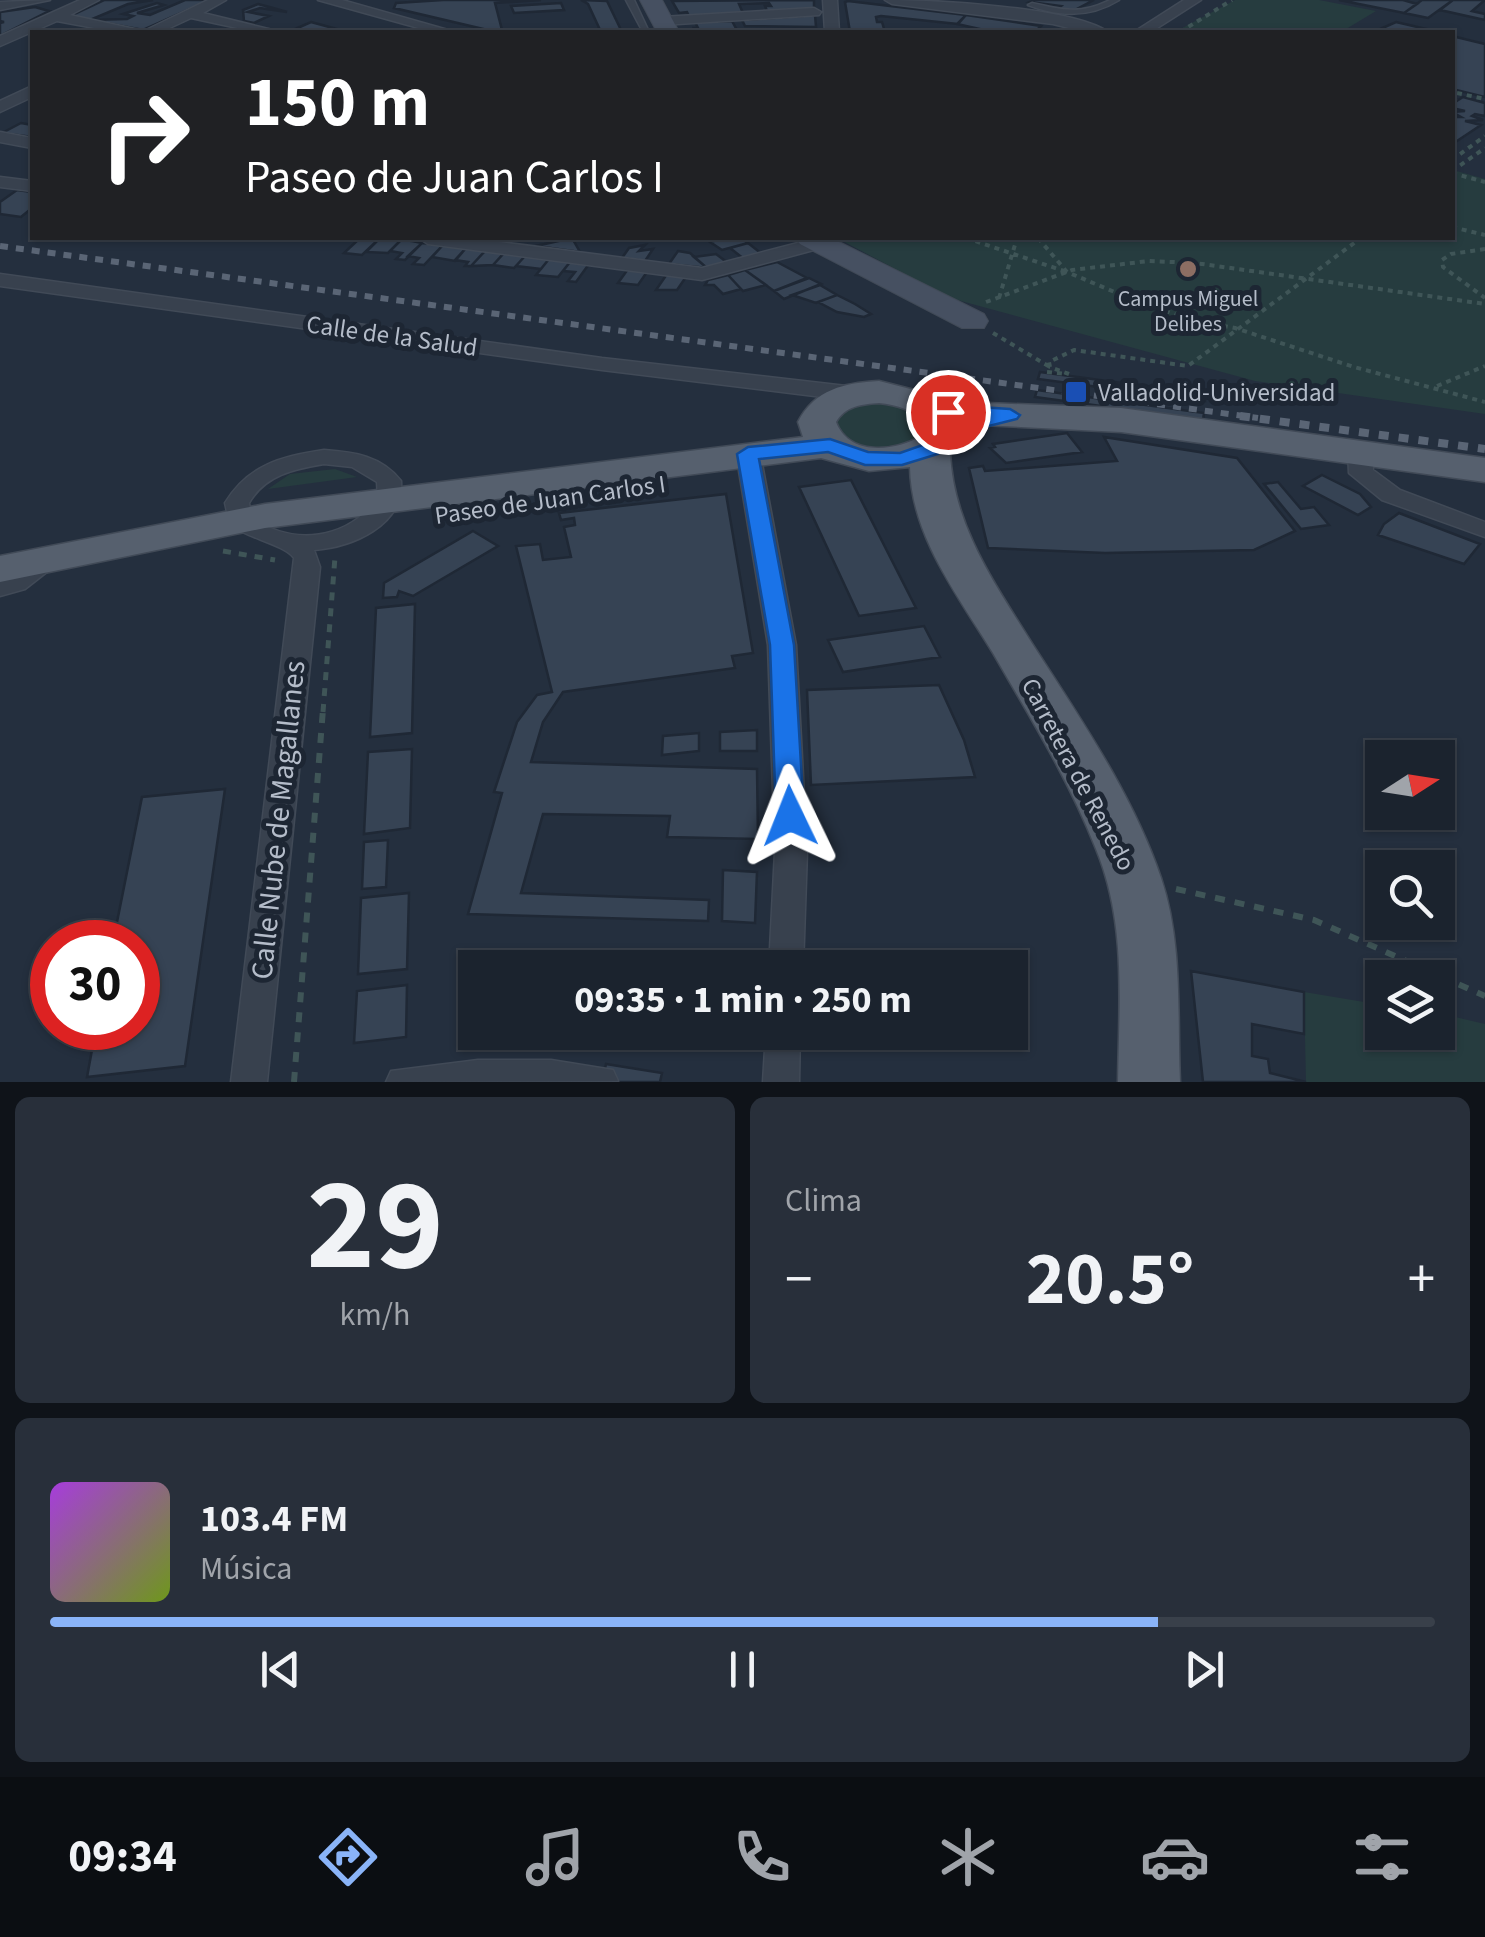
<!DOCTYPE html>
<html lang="es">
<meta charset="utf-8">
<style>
:root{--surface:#1b232e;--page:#282f3a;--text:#f1f3f6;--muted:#a0a4aa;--line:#39404a;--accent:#8ab4f8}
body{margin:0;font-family:"Source Sans 3",sans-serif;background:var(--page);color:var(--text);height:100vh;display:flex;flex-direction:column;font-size:38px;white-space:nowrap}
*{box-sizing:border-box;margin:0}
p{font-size:32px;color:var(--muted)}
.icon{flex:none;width:55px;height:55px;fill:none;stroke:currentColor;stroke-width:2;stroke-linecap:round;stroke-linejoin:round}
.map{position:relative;height:1082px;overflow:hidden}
.details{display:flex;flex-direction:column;gap:15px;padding:15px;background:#0f1319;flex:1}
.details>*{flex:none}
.banner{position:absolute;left:30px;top:30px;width:1425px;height:210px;border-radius:0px;box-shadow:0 2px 8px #0004,0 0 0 2px var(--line);background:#202124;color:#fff;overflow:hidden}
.needle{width:65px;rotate:78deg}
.controls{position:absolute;left:1365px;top:740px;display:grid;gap:20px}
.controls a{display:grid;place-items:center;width:90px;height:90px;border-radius:0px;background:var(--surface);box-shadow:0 2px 8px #0004,0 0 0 2px var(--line);font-size:50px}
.speed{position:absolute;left:30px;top:920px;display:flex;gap:20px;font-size:50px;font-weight:700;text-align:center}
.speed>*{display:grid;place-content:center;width:130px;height:130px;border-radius:50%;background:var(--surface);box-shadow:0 2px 8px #0004,0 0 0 2px var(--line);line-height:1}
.speed .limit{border:15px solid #d22;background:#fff;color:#111}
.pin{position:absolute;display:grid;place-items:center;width:85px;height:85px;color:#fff;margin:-42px;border:5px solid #fff;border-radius:50%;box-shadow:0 2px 10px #0007}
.me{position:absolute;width:110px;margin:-55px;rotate:358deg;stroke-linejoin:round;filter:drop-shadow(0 0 8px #0008)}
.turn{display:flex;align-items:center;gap:35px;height:210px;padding:0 50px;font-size:45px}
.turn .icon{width:130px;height:130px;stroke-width:2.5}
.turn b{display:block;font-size:70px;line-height:85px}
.big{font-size:75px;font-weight:700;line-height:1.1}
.details .card{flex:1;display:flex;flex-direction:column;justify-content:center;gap:15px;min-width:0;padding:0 35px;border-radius:15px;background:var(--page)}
.details .dial{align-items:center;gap:0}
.dial b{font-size:130px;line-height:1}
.song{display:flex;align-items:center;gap:30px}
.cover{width:120px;height:120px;border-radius:15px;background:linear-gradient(135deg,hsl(280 70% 55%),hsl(80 70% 35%))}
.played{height:10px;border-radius:5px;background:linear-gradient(90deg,var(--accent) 80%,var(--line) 80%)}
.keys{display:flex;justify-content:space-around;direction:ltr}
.heat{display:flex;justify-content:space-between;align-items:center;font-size:55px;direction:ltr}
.details .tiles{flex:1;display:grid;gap:15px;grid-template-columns:1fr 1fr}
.card:last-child{grid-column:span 2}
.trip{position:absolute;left:458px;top:950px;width:570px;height:100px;border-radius:0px;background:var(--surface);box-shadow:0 2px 8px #0004,0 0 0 2px var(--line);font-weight:700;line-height:100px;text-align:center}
.dock{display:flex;height:160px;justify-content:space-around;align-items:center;background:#0b0e12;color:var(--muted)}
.dock .icon{width:70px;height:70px}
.dock .selected{color:var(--accent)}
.dock b{font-size:45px;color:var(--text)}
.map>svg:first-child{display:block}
</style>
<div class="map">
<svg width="1485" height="1082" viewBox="0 0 1485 1082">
<rect width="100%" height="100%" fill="#242f3e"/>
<path fill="#263c3f" d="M1235,0H1319L1376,11L1341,32H1175Z
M1453,170L1485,179V414L1255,381L950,298L837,238H1452Z
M891,400L927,421L924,436C897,451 869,453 842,436L835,422C845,400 869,402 891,400Z
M335,469L357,477L268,489L290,474Z
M1304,992L1382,1005V1032H1438V1013L1485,1024V1082H1306Z"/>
<path fill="#364354" stroke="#1f2835" stroke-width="2.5" d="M104,0H153L128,4L90,20L70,16Z
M185,0H210L143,30L90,20L127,19L133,16L123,14L157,3L164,5L137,13L150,15Z
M443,0H541L495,3L502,30L496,32L394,8L396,3Z
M581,0L607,1L622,32H601L588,4Z
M814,0V9L767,11L765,6H771L769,3L739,4L743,13L689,16L687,12L679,13L672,1Z
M1035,0H1094L1071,12L1057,9L1061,6L1030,2Z
M1339,0H1403L1417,4L1404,13Z
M1422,0H1453L1428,18L1404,13Z
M1453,0H1485L1472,11L1485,14V20L1440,10Z
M845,2L848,1L966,15L958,24L881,16L876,17L877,22H882L885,32H850Z
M561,3L564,10L514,13L511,6Z
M258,4L273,8L287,12L260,8L248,12L269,16L254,23L244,21L243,10Z
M35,7L49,11L0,36V23L4,22L0,21V12Z
M815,15L816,27L745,26L742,20Z
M966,15L1008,21L1041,26L1035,32H993L957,24Z
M732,21L738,32H696L694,28H698L695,22Z
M311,22L344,31L293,30Z
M1396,22L1439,32L1378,30Z
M1452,36L1485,44V97L1452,89Z
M1463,97L1485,103V116L1475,114L1472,116L1483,120L1465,121L1481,125L1457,141L1452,140V117H1461L1452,112L1465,111L1452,108V104Z
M21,123L32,125V137L2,133Z
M17,190L32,192V208L21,217L0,214V202Z
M360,238H380L362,255L344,253Z
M380,238H383L401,240L388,253L366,252Z
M572,238L580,252L536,246Z
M725,238H742L748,243L722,250L710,242Z
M401,240L412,241L422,243L405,260L396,259L402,253L390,251Z
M422,243L443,245L424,265L413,264L419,258L408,256Z
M748,243L762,254L744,259L730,248Z
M443,245L466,248L455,261L432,257Z
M645,245L639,251L653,249L645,261L622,258L629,248Z
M466,248L485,251L471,266H465L468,262L455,260Z
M485,251L504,253L493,265L471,266Z
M678,251L690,253L707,268L669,264Z
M504,253L525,256L514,268L493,265Z
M716,254L728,263L707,268L694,257Z
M525,256L549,259L541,269L516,266Z
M549,259L570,262L558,277L536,275Z
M570,262L589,264L576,282L568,281L575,272L563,271Z
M777,262L807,278L774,291L745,270Z
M628,269L647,272L638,285L618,283Z
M745,270L766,285L743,291L728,275Z
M667,274L686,277L677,290H656Z
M728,275L741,289L723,294L714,285H705L708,280Z
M809,278L821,284L784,299L774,291Z
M820,285L837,295L816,303L792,295Z
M837,295L855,304L871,314L864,317L837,312L818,302Z
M1040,372L1205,394V401L1038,379Z
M1037,390L1204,413L1203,420L1035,397Z
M1067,433L1082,452L1006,463L990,448L995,447L993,444Z
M1104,437L1237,458L1295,531L1254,550L1105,553L988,548L969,468L983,466L985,471L1117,461Z
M1322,475L1360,494L1371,507L1358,515L1303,486Z
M851,480L916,608L859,616L799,487Z
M1278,482L1301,509L1314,507L1329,525L1301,529L1264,484Z
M726,494L753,653L732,656L735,668L563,692L543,722L531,762L757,769L758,839L667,837L670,816L543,814L521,893L709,900L708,921L468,914L502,793L494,792L517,722L537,695L552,692L516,546L540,544L543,560L571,557L564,527L575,525L574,518L561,520L559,513Z
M1399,513L1480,544L1464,564L1378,535L1384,524Z
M473,531L498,546L413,596L399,591L397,597L383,598L384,583Z
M415,604L412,733L370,737L376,608Z
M924,626L940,657L843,672L828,640Z
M939,685L964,740L975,777L811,785L807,690Z
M757,730V751H720V732Z
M699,733V751L662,755L663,736Z
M412,749L410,828L364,834L368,752Z
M225,789L185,1066L87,1077L96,1028H138V942H113L142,797Z
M388,840L386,887L362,889L364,842Z
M723,870L757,872L755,923L722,921Z
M409,893L407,969L358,974L361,898Z
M1191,971L1304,992V1034L1252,1024V1056L1268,1059L1270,1073L1306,1082H1203Z
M407,985L406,1037L354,1043L357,991Z
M606,1064L662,1073L660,1082H602Z"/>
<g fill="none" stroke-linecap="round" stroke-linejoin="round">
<defs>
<path id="lane" d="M626,0H634L649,32H643Z
M1110,0H1119C1090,18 1059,17 1028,5L1032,3C1063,10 1080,15 1110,0Z"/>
<path id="street" d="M50,0L0,10V2Z
M80,0H99L70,15L144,31L208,0H226L203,13L281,32H256L191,18L161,32H116L57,21L0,46V36Z
M318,0H342L455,32H433Z
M823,0H837L839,32H825Z
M885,0C933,0 1072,7 1108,32H1085L1053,24L892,4Z
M1184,0H1201L1151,32H1134Z
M814,8L821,12L819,15L662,25L655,21L662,17Z
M32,86V97L0,112V101Z
M0,132L32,138V148L0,142Z
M0,177L32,181V191L0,187Z
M419,238H468L702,268L817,238L827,243L825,247L702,280L428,244Z
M0,274L602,358L855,387L866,394L855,401L602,370L0,286Z
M1360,445L1372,452L1373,470L1400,490L1485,522V537L1382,500L1349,473L1348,452Z
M748,446L760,453L796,645L807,851L803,968H769L775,851L768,645L736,453Z
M324,450C354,452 382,456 401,481C404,526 352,547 314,550L320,567L267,1082H231L294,558C285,545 248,538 230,525L225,503C248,465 282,456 324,450ZM324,464L352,467L377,482L378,498C347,540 293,547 251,517L249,503C265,475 294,469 324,464Z
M48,551L61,559L57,564L25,589L0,596V580Z
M766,1032H800L799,1082H763Z
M478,1060H551L613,1070L618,1081L386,1082L391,1071Z"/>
<path id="secondary" d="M640,0H662L679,32H657Z
M796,238H831L984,314L988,321L984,328H962L800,244Z"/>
<path id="primary" d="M879,381L961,402L1121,408L1485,458V482L1121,432L962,424L959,442L950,452C953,526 995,584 1033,645C1080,718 1133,795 1161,878C1183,943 1177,1014 1180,1082H1118C1119,1003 1127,924 1096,849C1069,780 1030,717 993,653C959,597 911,536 910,467L869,471L821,458L265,528L0,582V556L265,504L803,437L798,422C815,389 844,383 879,381ZM879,403C897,405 912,409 924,423L921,436C894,452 849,456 836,422C845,406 862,404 879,403Z"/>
</defs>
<use href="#lane" stroke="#414a57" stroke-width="3"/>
<use href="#street" stroke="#414a57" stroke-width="3"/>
<use href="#secondary" stroke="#414a57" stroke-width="2"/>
<use href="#primary" stroke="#414a57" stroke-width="3"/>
<path stroke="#3f5557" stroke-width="4" stroke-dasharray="5 5" stroke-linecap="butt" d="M1180,32L1232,0
M1457,93L1485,99
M1452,100L1457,101
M1452,160L1485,136
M1452,171L1485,148
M1452,173L1485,182
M1452,227L1485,235
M966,238L1064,271
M1038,238L1067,272L1124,296L1191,320L1235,328L1354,367L1485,402
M1485,249L1451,254L1442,260L1443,267L1485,298
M999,298L1017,238
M986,302L1072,270L1149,261L1195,263L1485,304
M993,333L1050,367
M1047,372L1066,374
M1069,374L1050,367L1049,362L1074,350L1188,366L1361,238
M1437,386L1485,366"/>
<path stroke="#3f5557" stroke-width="5" stroke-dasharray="8 8" stroke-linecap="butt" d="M223,551L275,560
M323,712L335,557"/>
<path stroke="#3f5557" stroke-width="6" stroke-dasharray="10 10" stroke-linecap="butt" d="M1176,889L1314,920L1485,996
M294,1082L323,709"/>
<use href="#lane" fill="#38414e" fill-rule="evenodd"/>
<use href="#street" fill="#38414e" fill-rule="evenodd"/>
<use href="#secondary" fill="#465061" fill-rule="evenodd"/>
<use href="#primary" fill="#56606e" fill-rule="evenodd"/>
<path stroke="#5a6575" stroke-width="6" stroke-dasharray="8 8" stroke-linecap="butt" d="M0,246L1258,418"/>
<path stroke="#5a6575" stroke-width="8" stroke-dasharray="10 10" stroke-linecap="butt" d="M1240,416L1485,449"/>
</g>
<path fill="#1a73e8" stroke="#114b97" stroke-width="2.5" d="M948,405L1010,409L1020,415L1017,419L961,433L938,454L902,465H865L828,452L759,459L794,645L804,816L800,823H780L776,816L770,645L737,454L748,447L830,439L868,452L900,453L923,445L946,424L968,419L940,416L937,412Z"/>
<circle fill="#8d6e63" stroke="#1d2633" stroke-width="4" cx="1188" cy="269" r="10"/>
<rect fill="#1a4fb4" stroke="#1d2633" stroke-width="4" x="1064" y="380" width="24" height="24" rx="5"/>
<g text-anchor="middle" stroke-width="10" stroke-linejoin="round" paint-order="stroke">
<g font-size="22" fill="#b4bcc9" stroke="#1d2633">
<text x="1188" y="306">Campus Miguel<tspan x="1188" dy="25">Delibes</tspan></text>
</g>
<g font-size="25" fill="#b4bcc9" stroke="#1d2633">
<text transform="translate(392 335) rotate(8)" y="9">Calle de la Salud</text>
<text transform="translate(550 499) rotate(-8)" y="9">Paseo de Juan Carlos I</text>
<text transform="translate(1079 774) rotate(62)" y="9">Carretera de Renedo</text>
</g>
<g font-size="25" fill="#b4bcc9" stroke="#1d2633" text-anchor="start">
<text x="1098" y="401">Valladolid-Universidad</text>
</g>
<g font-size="30" fill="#b4bcc9" stroke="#1d2633">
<text transform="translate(278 820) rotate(-84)" y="10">Calle Nube de Magallanes</text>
</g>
</g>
</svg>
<div class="controls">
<a><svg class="needle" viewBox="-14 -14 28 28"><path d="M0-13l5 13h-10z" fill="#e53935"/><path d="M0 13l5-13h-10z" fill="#a0a4aa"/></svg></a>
<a><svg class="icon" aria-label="search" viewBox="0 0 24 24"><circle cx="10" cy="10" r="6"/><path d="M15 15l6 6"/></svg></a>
<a><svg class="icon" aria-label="layers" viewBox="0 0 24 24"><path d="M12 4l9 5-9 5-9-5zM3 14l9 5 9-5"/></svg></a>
</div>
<div class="speed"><div class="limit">30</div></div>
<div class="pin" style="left:948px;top:412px;background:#d93025"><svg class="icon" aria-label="arrive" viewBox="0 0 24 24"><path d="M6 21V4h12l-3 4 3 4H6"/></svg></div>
<svg class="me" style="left:790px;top:816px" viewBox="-20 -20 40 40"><path d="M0-17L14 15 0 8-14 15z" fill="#1a73e8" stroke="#fff" stroke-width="4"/></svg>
<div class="trip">09:35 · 1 min · 250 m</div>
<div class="banner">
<div class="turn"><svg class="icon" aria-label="right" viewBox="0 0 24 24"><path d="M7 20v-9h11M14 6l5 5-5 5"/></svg><div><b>150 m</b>Paseo de Juan Carlos I</div></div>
</div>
</div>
<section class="details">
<div class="tiles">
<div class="card dial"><b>29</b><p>km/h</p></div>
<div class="card"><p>Clima</p>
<div class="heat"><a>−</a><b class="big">20.5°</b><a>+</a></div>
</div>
<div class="card">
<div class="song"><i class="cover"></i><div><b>103.4 FM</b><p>Música</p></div></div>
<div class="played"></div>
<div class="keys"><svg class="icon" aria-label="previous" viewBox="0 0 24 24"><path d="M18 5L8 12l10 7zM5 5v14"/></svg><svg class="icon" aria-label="pause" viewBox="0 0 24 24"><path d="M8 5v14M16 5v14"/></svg><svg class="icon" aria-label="next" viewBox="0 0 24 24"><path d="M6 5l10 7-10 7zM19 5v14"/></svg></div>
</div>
</div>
</section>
<nav class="dock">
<b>09:34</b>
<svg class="icon selected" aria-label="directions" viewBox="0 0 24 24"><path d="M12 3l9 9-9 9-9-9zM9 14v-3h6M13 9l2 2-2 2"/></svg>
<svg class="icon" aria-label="music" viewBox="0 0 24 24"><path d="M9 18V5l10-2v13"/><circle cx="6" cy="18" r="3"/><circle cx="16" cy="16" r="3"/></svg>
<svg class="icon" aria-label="phone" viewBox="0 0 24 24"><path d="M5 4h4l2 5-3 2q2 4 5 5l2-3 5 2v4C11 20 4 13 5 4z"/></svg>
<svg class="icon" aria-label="climate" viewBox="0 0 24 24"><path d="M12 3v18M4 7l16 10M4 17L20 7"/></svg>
<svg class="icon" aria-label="car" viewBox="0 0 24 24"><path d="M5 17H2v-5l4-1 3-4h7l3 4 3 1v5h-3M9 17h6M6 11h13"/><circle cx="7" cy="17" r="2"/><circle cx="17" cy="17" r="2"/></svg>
<svg class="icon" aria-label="filters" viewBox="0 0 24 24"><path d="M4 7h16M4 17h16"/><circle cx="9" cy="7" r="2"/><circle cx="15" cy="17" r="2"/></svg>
</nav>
